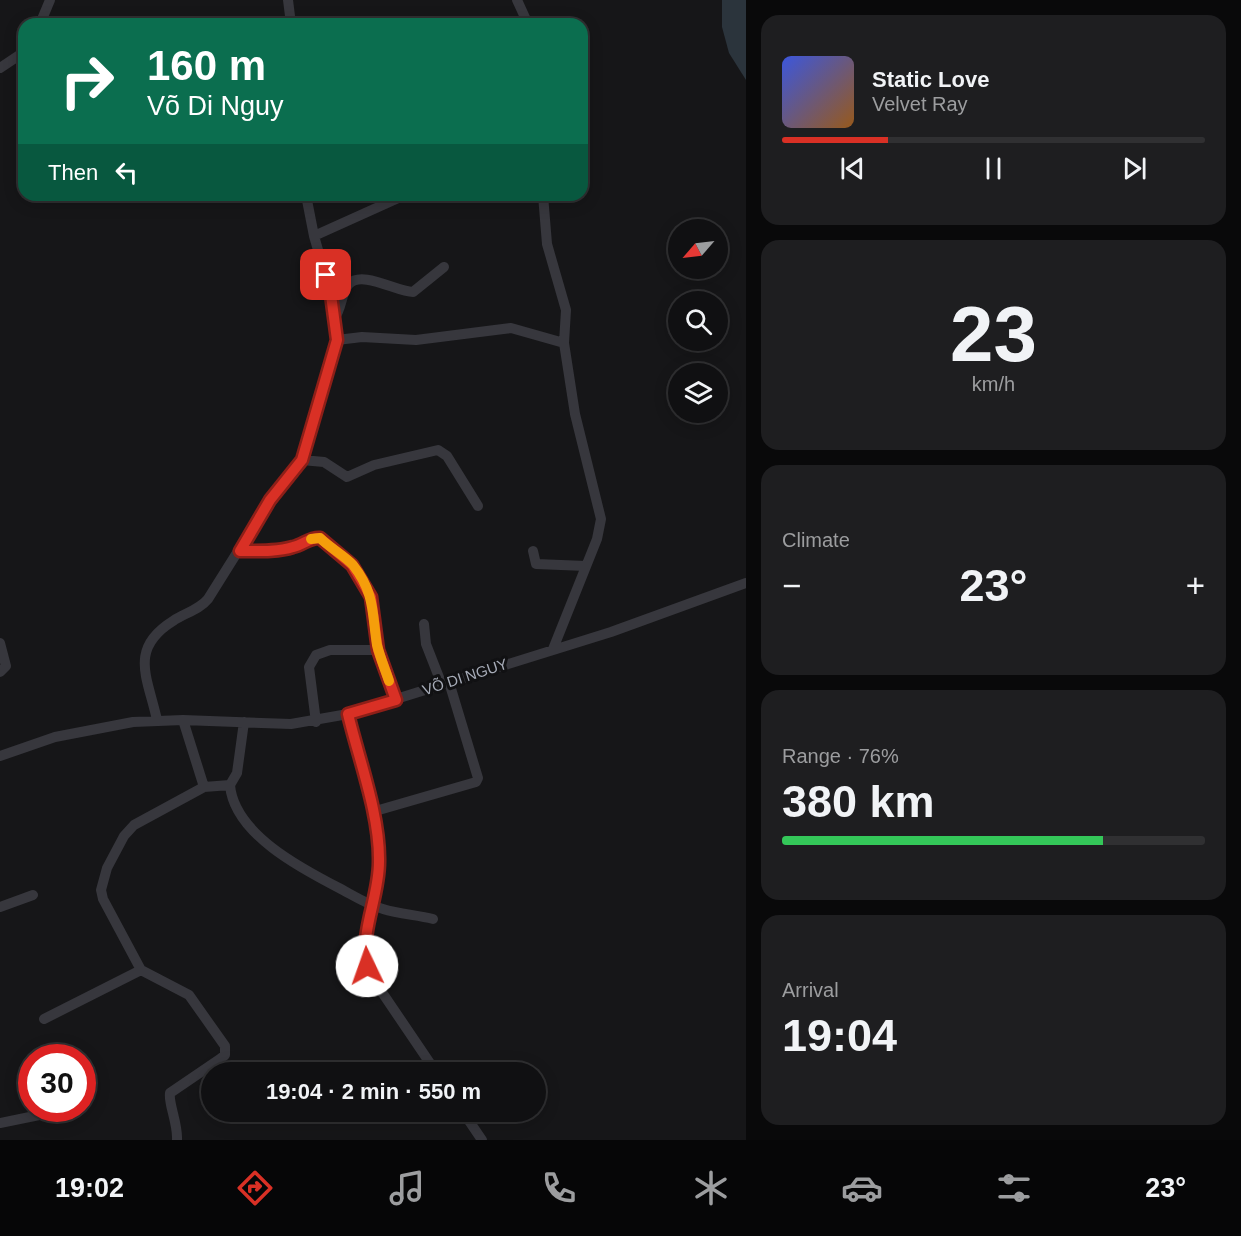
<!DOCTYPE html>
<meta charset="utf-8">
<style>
:root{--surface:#101012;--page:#1e1e20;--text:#f1f3f6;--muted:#9c9d9f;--line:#303032;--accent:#d93025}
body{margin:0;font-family:Arial,sans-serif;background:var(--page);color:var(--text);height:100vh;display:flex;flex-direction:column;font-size:22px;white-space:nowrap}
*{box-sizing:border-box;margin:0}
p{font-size:20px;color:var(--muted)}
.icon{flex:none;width:33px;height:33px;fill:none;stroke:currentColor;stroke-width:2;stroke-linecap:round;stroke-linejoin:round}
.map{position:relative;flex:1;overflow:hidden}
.side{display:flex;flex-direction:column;gap:15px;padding:15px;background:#09090a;width:495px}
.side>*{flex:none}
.hud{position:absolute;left:18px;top:18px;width:570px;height:183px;border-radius:18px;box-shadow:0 3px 15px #0003,0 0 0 2px var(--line);background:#0b6e4f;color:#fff;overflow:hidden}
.needle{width:39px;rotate:242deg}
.tools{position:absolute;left:668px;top:219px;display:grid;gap:12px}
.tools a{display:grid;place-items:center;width:60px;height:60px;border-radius:50%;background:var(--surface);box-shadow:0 3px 15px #0003,0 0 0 2px var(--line);font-size:30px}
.speed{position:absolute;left:18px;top:1044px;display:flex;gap:12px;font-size:30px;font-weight:700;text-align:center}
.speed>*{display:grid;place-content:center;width:78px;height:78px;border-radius:50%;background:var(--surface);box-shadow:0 3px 15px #0003,0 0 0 2px var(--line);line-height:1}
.speed .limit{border:9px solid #d22;background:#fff;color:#111}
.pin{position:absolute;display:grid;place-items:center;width:51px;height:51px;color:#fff;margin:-26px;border-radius:12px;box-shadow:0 3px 9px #0006}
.me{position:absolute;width:66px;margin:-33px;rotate:357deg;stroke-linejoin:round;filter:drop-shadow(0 0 4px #0008)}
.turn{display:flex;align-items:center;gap:21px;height:126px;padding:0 30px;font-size:27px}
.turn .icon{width:78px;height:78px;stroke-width:2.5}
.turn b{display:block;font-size:42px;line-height:51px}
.then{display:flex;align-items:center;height:57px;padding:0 30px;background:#0003;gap:12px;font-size:22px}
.big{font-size:45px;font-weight:700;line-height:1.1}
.side .widget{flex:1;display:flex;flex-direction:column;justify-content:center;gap:9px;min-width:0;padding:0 21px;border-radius:18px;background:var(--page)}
.side .dial{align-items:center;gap:0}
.dial b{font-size:78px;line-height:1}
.song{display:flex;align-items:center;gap:18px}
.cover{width:72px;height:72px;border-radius:9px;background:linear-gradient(135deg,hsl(230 70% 55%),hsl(30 70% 35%))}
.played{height:6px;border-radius:3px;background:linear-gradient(90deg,var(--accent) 25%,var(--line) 25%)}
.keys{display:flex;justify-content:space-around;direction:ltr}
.heat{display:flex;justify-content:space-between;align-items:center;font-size:33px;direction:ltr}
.charge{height:9px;border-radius:4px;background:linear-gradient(90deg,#34c759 76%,var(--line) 0)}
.trip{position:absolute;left:201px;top:1062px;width:345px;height:60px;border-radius:30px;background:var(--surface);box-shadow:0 3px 15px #0003,0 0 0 2px var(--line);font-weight:700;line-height:60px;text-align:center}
.dock{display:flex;height:96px;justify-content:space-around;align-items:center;background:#060607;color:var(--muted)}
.dock .icon{width:42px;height:42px}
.dock .active{color:var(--accent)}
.dock b{font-size:27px;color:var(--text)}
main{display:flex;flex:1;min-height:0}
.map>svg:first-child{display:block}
</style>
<main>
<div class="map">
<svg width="746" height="1140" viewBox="0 0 746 1140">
<rect width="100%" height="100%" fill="#161618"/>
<path fill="#2b343c" d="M722,0H746V80L729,53L722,27Z"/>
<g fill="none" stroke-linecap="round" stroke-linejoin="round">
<path stroke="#37373d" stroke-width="10" d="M288,0L291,24
M517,0L528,24
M40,24L50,0
M0,68L24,52
M543,195L547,244L566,310L564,343L575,414L601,519L597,539L553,649
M314,236L405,195
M334,319C342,309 341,293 349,284C362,270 397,292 413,292L444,267
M337,340L362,337L416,340L511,328L564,343
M302,460L324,462L347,477L374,465L438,450L447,456L478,506
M240,551L280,550L317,537L353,565L371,597L379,650L396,700
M533,551L536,564L586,566
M424,624L426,644L442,685
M0,643L6,666L0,672
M348,714C359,758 383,824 379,868C376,904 354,941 371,976L436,1072
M157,720C148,678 128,649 173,621C185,613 199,610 208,599L270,500L302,460L337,340L331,295L314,236L306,195
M183,720L204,787
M244,722L237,773L230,785C234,834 302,869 341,889C354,896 368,905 383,909C399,914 417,915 433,919
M316,722L309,667L316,655L330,650H379
M0,756L55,737L133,722L183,720L291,724L348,714L611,632L746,583
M372,812L476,782L478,778L449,682
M0,907L33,895
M44,1019L141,970
M463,1112L482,1140
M0,1123L49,1113
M177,1140C178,1123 168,1103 170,1093L220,1059L225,1055V1046L189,995L141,970L103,899L101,890L107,868L124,836L134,825L204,787L230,785"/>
</g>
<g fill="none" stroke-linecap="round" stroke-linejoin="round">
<defs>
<path id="route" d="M326,275L331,295L337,340L302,460L270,500L240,551C258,551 277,552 293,547C303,545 310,537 320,538L352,565L371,597L378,650L396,700L348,714C359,760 380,815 379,862C379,898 360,930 367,966"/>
</defs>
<use href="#route" stroke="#8d1f18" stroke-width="15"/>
<use href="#route" stroke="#d93025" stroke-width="10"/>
<path stroke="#f59e0b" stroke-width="10" d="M311,539L320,538C329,547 346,557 353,565C375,593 372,613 377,645C380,657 385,669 389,681"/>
</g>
<g text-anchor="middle" stroke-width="6" stroke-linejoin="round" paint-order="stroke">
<g font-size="15" fill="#a7acb8" stroke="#111113">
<text transform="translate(465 677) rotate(-18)" y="5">VÕ DI NGUY</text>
</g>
</g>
</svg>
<div class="tools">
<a><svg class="needle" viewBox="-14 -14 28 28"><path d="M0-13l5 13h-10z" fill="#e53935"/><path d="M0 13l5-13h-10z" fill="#9c9d9f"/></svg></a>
<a><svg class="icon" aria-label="search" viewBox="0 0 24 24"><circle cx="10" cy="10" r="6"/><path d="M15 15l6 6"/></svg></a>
<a><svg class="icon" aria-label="layers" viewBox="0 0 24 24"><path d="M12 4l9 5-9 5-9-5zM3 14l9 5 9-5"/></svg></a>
</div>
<div class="speed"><div class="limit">30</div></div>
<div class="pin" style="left:326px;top:275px;background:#d93025"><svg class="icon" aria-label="arrive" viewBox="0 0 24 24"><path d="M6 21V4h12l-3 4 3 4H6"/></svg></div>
<svg class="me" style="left:367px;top:966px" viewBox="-20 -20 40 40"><circle r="19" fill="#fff"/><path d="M0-13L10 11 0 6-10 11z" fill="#d93025"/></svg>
<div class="trip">19:04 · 2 min · 550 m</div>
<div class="hud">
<div class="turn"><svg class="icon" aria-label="right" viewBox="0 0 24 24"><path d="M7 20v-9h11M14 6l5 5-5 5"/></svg><div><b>160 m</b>Võ Di Nguy</div></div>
<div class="then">Then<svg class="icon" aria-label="left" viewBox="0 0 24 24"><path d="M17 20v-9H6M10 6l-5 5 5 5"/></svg></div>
</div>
</div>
<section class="side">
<div class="widget">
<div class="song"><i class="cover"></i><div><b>Static Love</b><p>Velvet Ray</p></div></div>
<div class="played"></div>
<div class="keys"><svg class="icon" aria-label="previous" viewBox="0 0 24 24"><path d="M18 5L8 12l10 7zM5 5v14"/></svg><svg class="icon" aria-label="pause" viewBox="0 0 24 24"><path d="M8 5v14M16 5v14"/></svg><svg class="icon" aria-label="next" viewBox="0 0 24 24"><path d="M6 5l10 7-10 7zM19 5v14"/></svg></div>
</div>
<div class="widget dial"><b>23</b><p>km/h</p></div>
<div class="widget"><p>Climate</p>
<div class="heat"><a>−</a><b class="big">23°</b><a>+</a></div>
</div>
<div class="widget"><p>Range · 76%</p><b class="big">380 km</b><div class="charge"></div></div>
<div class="widget"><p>Arrival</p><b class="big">19:04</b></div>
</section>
</main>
<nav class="dock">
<b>19:02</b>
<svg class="icon active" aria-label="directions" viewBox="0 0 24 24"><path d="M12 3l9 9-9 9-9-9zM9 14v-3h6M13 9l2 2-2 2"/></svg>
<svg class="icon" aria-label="music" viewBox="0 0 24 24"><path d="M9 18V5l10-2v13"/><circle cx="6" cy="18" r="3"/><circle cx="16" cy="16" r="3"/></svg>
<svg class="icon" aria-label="phone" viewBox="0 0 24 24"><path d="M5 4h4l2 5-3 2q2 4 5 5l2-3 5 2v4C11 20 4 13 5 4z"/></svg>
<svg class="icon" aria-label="climate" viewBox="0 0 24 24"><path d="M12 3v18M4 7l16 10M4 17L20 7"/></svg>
<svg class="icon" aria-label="car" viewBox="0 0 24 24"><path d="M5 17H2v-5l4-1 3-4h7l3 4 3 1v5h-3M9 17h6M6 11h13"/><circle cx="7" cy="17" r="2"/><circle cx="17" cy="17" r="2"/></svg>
<svg class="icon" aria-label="filters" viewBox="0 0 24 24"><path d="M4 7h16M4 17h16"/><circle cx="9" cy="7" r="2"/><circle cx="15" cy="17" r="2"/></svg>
<b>23°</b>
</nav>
